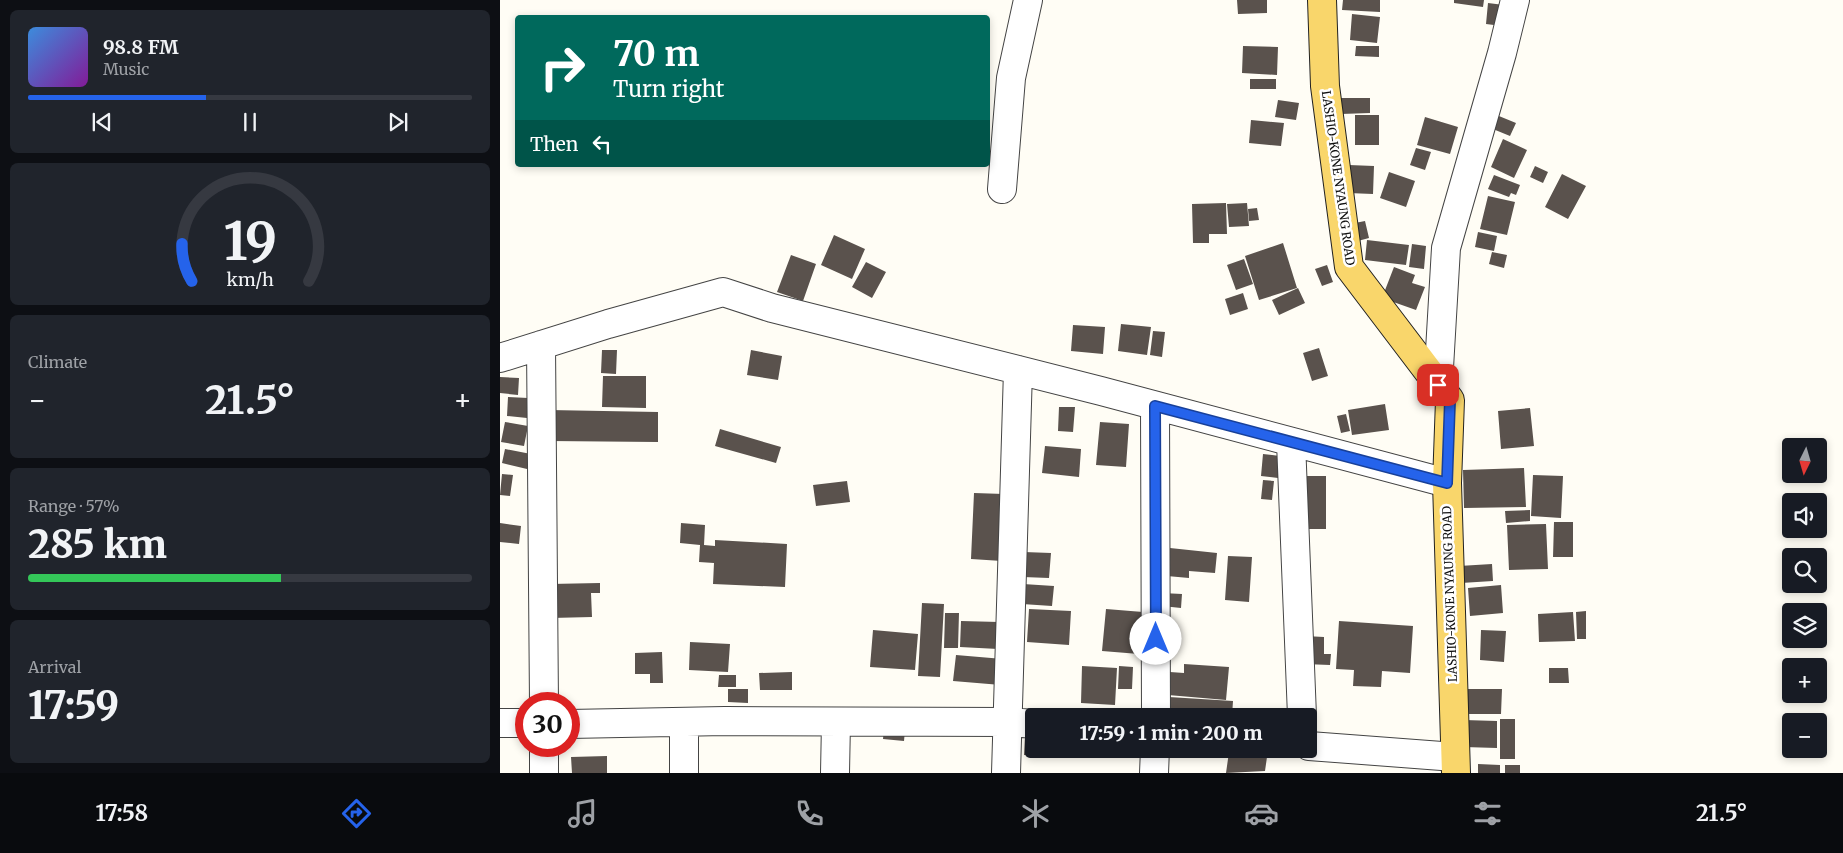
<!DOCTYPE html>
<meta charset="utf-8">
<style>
:root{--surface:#171b24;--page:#20242c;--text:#f1f3f6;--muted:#9ea1a6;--line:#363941;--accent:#2563eb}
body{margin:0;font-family:Merriweather,serif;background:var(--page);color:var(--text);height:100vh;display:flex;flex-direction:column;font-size:19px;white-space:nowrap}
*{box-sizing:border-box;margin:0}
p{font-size:16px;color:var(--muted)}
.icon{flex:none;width:28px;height:28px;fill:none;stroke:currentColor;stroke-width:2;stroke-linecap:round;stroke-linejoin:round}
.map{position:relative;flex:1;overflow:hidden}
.sheet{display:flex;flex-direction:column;gap:10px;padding:10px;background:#0d0f14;width:500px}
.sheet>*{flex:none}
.top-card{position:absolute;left:15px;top:15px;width:475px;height:152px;border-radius:5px;box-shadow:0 2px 8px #0003;background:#00695c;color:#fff;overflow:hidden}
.needle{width:32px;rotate:185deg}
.tools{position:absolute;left:1282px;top:438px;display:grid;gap:10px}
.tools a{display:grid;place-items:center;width:45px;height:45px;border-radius:5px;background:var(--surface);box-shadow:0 2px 8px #0003;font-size:25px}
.speed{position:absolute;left:15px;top:692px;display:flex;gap:10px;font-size:25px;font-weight:700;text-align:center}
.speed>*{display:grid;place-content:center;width:65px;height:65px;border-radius:50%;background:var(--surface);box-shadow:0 2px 8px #0003;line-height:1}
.speed .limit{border:8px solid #d22;background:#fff;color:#111}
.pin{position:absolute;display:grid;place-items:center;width:42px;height:42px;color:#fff;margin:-21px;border-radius:10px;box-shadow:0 2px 8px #0006}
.me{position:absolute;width:55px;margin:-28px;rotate:0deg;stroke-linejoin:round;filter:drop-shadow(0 0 4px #0008)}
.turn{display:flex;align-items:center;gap:18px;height:105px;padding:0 15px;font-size:22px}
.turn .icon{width:65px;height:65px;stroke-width:2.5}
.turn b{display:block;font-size:35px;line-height:42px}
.then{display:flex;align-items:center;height:48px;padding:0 15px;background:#0003;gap:10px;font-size:19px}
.big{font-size:38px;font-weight:800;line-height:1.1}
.sheet .widget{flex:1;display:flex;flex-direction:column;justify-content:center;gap:8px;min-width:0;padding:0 18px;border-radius:8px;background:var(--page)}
.sheet .dial{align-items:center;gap:0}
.dial svg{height:130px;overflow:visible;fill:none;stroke:var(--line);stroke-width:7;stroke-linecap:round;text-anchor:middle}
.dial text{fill:var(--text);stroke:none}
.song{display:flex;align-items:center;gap:15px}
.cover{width:60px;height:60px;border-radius:8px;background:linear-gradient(135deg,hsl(210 70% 55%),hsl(290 70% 35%))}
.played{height:5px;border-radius:2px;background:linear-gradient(90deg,var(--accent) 40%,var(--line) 40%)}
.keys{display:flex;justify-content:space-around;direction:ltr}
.heat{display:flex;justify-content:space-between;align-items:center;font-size:28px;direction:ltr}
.charge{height:8px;border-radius:4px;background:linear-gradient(90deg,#34c759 57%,var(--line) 0)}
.trip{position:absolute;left:525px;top:708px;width:292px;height:50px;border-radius:5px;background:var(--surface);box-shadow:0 2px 8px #0003;font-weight:800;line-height:50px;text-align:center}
.tabs{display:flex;height:80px;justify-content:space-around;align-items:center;background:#090b0e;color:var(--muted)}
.tabs .icon{width:35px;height:35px}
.tabs .on{color:var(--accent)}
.tabs b{font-size:22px;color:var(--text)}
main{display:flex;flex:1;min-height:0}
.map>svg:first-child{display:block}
</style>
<main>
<section class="sheet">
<div class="widget">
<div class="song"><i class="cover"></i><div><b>98.8 FM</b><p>Music</p></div></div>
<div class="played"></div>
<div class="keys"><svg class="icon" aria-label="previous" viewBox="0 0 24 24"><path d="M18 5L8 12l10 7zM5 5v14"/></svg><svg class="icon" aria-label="pause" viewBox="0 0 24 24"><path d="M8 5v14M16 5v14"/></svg><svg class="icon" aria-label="next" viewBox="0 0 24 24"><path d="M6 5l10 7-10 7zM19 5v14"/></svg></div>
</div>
<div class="widget dial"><svg viewBox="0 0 100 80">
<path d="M14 69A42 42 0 1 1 86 69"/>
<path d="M14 69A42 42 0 0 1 8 46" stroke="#2563eb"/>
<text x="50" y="56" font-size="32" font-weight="700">19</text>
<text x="50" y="72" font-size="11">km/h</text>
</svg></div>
<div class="widget"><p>Climate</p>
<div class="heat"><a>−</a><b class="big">21.5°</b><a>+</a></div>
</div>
<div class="widget"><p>Range · 57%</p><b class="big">285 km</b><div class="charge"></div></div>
<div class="widget"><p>Arrival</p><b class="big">17:59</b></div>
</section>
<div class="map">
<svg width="1343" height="773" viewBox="0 0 1343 773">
<rect width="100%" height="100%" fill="#fffdf5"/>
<path fill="#5a524d" d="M737,0H767V13L738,14Z
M843,0H880V12L842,10Z
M954,0H984L983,7L954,3Z
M988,3L1004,5L1002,26L986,24Z
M852,14L880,17L877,43L850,40Z
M743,46L778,47L777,75L742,73Z
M856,46H879V57L855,56Z
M750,79H776V89H750Z
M840,98H870V113L841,114Z
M778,100L799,103L796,120L775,117Z
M994,114L1016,123L1010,136L988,127Z
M855,115H879V145H855Z
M925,117L958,127L950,154L917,145Z
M751,120L784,123L781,146L749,143Z
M1003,139L1027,150L1014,178L991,167Z
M916,148L931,152L925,170L910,165Z
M849,165L874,166L873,194L848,193Z
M1035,166L1048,172L1043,183L1030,177Z
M889,172L915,181L906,207L880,198Z
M1062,174L1086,186L1068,219L1045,207Z
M994,175L1020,185L1016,195L1011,193L1009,197L988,189Z
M988,196L1015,202L1007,235L980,229Z
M726,203L727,234H709V243H693L692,204Z
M747,203L749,226L729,227L727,204Z
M757,208L759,220L749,221L748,209Z
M865,221L869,238L854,242L850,224Z
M978,232L997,236L994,251L975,247Z
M334,235L365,249L352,279L321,265Z
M867,240L909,245L906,265L865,260Z
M783,243L797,288L759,300L745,256Z
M912,244L926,246L924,269L909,267Z
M992,252L1007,255L1004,268L989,264Z
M291,255L316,264L303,301L277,292Z
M744,259L753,284L736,290L727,265Z
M366,262L386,272L372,298L352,287Z
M827,265L833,282L822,286L815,269Z
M894,267L915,275L912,283L925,287L916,310L882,298Z
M798,288L805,303L779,315L772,300Z
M743,293L748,309L730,315L725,299Z
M621,324L651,327L647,355L618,351Z
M573,325L605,327L603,354L571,351Z
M653,331L665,332L662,357L650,355Z
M819,348L828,376L812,381L803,353Z
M102,350H117L116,374L101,373Z
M251,350L282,356L278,380L247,375Z
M103,376H146V408L102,407Z
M0,377L19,378L18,395L0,393Z
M8,397L28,398L27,418L7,416Z
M885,404L889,430L852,435L848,410Z
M559,407H575L573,432L558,431Z
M1030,408L1034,446L1001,449L998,411Z
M49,410L158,412V442L49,441Z
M846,414L850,431L841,433L837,416Z
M5,422L28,426L24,446L1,442Z
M600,422L629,424L626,467L596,465Z
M220,429L281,447L276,463L215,446Z
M545,446L581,449L579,477L542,473Z
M5,449L31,454L27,469L2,463Z
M763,454L780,456L778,478L761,476Z
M1024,468L1026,507L964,508L963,470Z
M2,474L13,475L10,496L0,495Z
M1033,475L1063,476L1061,518L1031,516Z
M803,476H826V529H802Z
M763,480L774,481L772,500L761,499Z
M347,481L350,502L316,506L313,485Z
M474,493L504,494L502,561L471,559Z
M1030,510V521L1006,523L1005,511Z
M1054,522H1073V557H1053Z
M0,523L21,526L19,544L0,542Z
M181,523L205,525L204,545L215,546V540L287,544L285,587L213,584L214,563L199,562L200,545L180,543Z
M1046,524L1048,569L1009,570L1007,525Z
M670,548L717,553L715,573L689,571V578L667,576Z
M524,552L551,553L549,578L523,577Z
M728,556L752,557L749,602L725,600Z
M992,564L993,581L961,583L959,566Z
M100,583V593H91L92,617L51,618L50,584Z
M523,584L554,586L552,606L522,604Z
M1001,585L1003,613L970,616L968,588Z
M662,593L682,594L681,608L662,606Z
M422,603L444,604L440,677L418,676Z
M529,609L571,611L569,645L527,642Z
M606,609L643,612L639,654L602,651Z
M1086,611V639H1077L1076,612Z
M1073,612L1075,641L1039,642L1038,614Z
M445,613H459L458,648H444Z
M461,621L499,622L498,649L460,647Z
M839,621L913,626L910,673L882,671L881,687L853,686L854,670L836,669Z
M373,630L418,634L415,670L370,667Z
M981,630L1006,631L1004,662L980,660Z
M805,636L824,637V654H831L830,665L804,664Z
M190,642L230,644L228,672L189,670Z
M162,652L163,683H150V674H135V653Z
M456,655L503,659L501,685L453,681Z
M684,664L729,667L726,700L668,695L670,672L684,673Z
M582,666L617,668L615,705L581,703Z
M619,666L633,667L632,689H618Z
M1049,668H1068L1069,683H1049Z
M292,672V690H260L259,673Z
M219,675H236V687H218Z
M228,689H248V703L228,702Z
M968,689H1002L1001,714H968Z
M669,697L733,701L732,716H667Z
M734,708L752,709L751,716H734Z
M1000,719H1015V759H1000Z
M964,720L997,721V748L964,747Z
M384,729L405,730L404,741L383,739Z
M525,736L534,737V749H549L548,757L524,755Z
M729,752L767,757L765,771L726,773Z
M107,756V773H72L71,757Z
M978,764L1000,765V773H978Z
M1005,765H1020V773H1005Z"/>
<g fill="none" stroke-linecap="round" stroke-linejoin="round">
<defs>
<path id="minor" d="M502,189L511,78L528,0
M41,345L44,704
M0,358L108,324L223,292L272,308L601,391L947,483
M938,385L946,248L1002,53L1015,0
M655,406L656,716
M791,442L802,716
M184,722V773
M0,723H26
M69,724L225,721L509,722L534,724
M44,746V773
M809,746L955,757
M335,773L336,722
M506,773L518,370
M654,773L655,749"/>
<path id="major" d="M822,0L825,86L849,267L950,400L947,483L956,773"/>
</defs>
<use href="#minor" stroke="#444" stroke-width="30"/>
<use href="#major" stroke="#222" stroke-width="30"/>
<use href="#minor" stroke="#fff" stroke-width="28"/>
<use href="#major" stroke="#f9d66b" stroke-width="28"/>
</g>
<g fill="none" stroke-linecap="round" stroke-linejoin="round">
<defs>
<path id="route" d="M656,639L655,406L947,483L950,400L938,385"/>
</defs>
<use href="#route" stroke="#184099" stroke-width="12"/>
<use href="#route" stroke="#2563eb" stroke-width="9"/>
</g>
<g text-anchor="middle" stroke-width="5" stroke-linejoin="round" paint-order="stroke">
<g font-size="12" fill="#111" stroke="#fff">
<text transform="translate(838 178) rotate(82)" y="4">LASHIO-KONE NYAUNG ROAD</text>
<text transform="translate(950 594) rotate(-92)" y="4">LASHIO-KONE NYAUNG ROAD</text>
</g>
</g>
</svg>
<div class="tools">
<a><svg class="needle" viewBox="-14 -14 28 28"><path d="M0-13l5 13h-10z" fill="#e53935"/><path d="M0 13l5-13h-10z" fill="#9ea1a6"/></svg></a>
<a><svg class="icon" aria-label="sound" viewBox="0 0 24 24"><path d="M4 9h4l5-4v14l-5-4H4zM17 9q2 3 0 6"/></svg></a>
<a><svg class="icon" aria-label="search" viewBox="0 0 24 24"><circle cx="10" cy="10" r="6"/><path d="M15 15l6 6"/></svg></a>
<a><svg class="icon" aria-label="layers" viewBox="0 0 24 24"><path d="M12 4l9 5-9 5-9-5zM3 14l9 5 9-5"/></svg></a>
<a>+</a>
<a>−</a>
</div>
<div class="speed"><div class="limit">30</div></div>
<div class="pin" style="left:938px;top:385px;background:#d93025"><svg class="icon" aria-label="arrive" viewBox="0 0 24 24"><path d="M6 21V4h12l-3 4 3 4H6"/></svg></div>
<svg class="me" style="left:656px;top:639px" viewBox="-20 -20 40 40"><circle r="19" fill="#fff"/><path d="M0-13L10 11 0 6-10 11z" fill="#2563eb"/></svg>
<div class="trip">17:59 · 1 min · 200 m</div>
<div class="top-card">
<div class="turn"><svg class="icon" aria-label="right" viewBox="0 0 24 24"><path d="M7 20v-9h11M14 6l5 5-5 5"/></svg><div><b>70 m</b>Turn right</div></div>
<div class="then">Then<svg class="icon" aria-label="left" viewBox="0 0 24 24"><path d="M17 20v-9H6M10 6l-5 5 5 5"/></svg></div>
</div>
</div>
</main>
<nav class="tabs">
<b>17:58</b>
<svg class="icon on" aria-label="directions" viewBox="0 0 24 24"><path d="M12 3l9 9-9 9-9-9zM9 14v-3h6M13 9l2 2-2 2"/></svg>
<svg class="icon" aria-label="music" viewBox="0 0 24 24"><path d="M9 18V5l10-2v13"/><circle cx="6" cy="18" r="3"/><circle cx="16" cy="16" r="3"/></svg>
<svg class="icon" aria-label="phone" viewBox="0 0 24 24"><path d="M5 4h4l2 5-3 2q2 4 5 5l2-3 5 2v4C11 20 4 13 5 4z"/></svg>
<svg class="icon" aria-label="climate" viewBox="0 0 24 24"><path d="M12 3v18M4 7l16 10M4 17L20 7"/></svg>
<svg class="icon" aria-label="car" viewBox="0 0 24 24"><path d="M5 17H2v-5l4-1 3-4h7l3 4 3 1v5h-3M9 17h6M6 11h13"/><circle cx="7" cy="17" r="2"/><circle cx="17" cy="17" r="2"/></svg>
<svg class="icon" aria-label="filters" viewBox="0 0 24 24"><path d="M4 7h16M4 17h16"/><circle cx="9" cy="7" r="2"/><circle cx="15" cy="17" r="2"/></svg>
<b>21.5°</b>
</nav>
